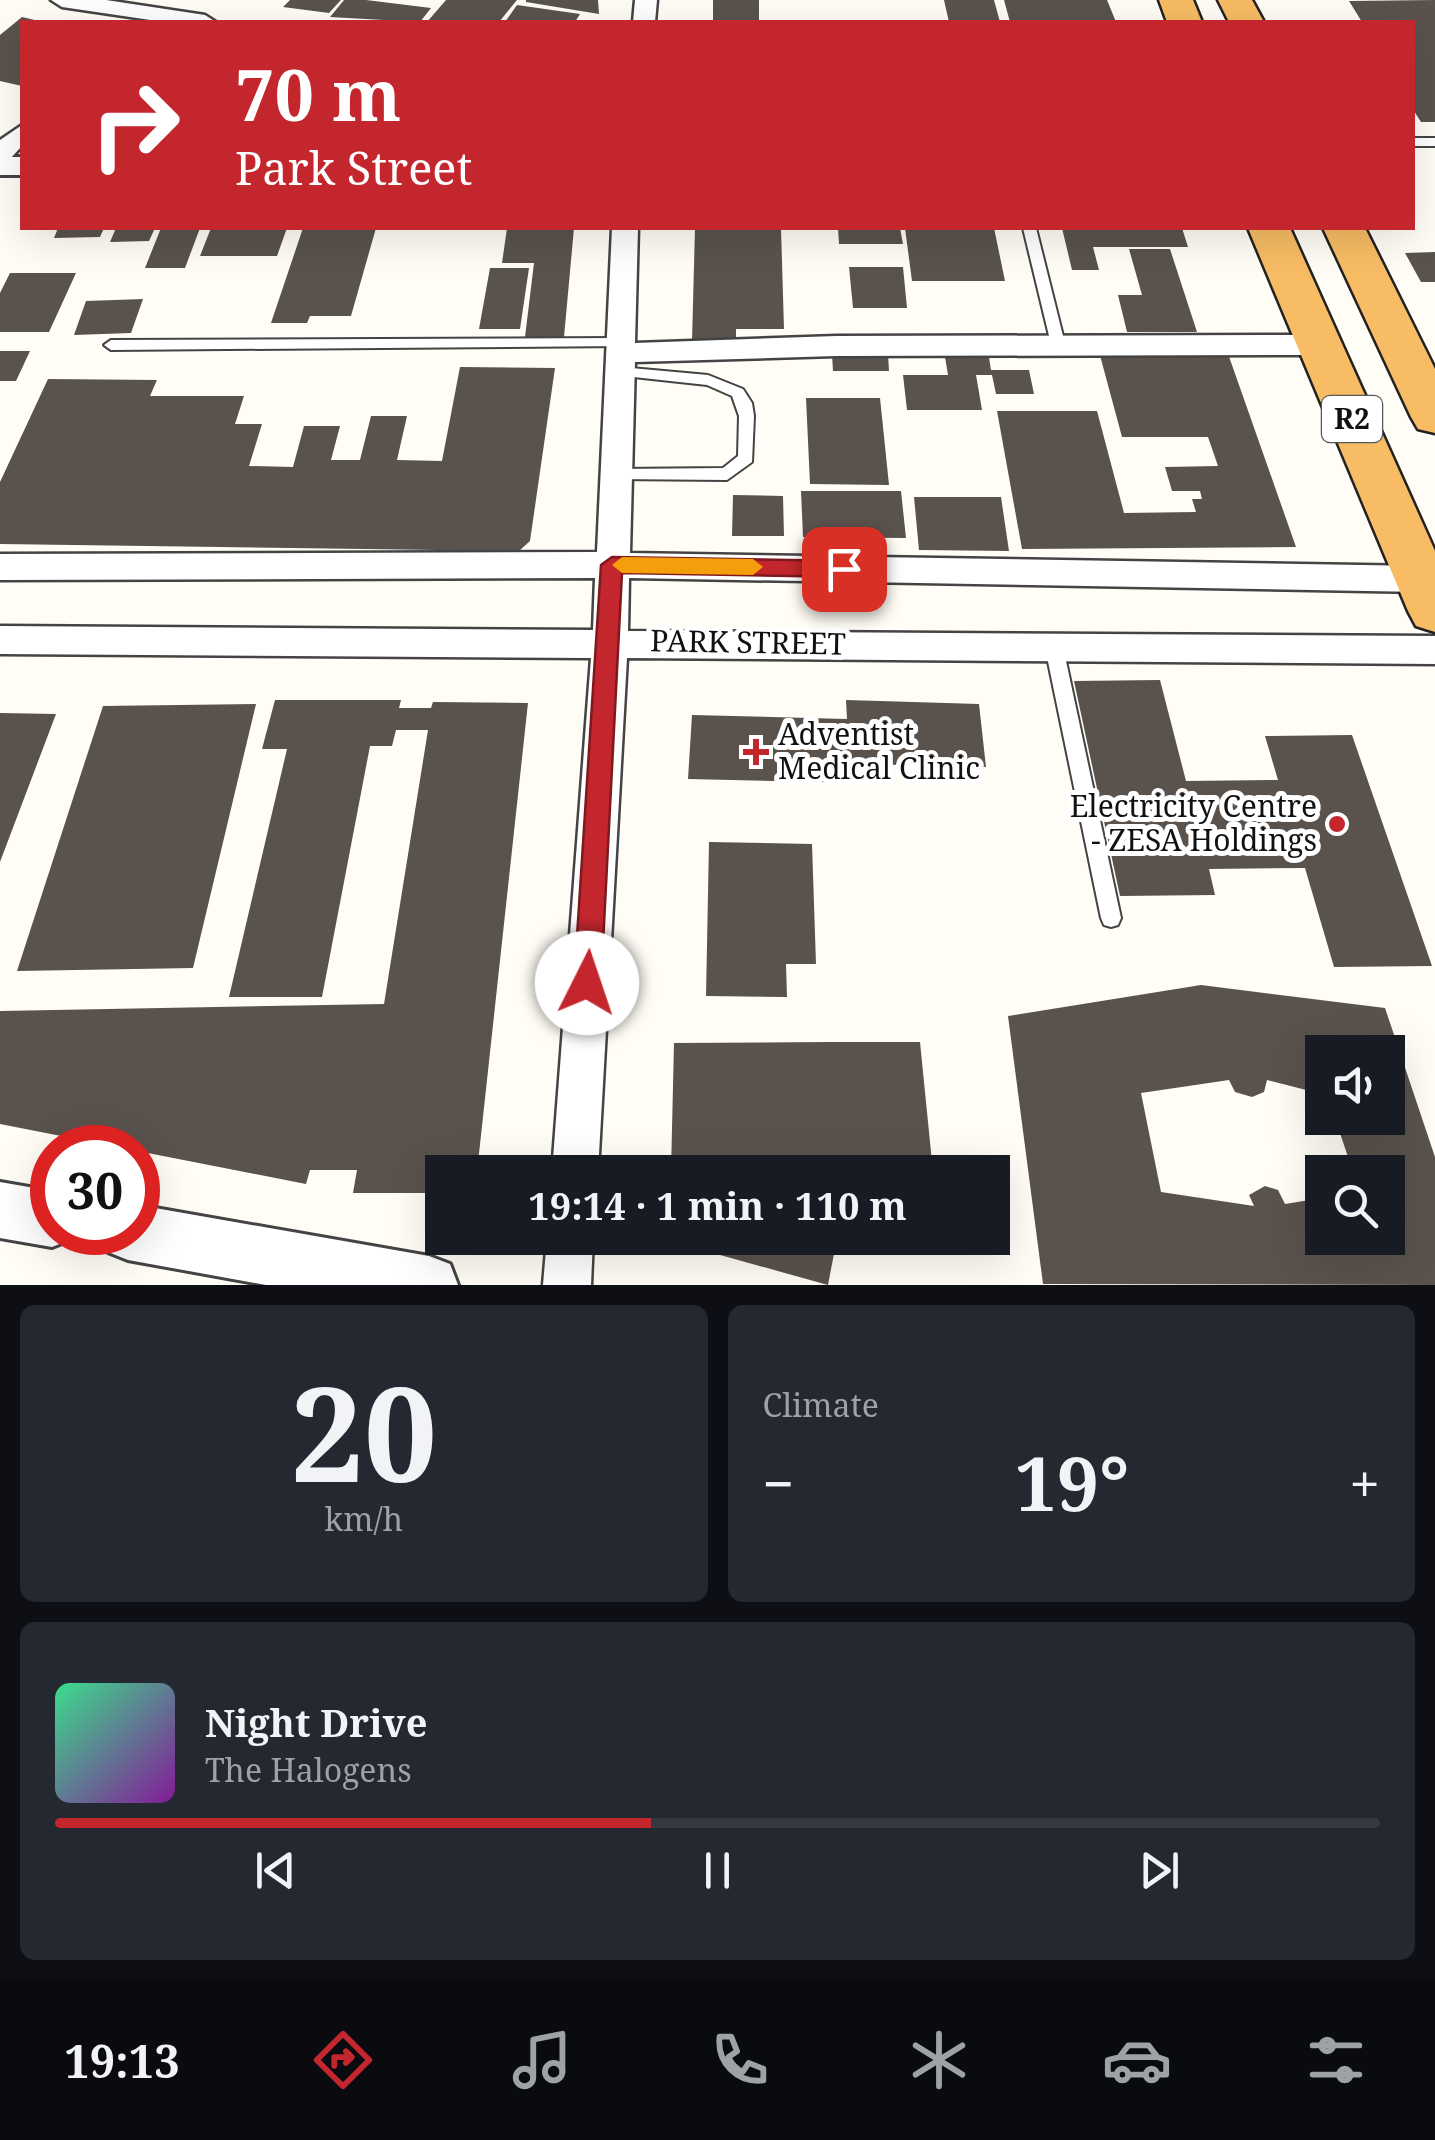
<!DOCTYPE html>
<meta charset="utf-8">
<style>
:root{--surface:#171b24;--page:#242831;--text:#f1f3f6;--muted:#9ea1a6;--line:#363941;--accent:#c4262e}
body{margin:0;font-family:"Noto Serif",serif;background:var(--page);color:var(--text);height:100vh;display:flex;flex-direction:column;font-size:38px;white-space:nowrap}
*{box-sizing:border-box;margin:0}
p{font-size:32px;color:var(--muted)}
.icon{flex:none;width:55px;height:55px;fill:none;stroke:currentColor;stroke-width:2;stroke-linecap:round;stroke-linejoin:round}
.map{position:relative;height:1285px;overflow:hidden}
.side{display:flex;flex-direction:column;gap:20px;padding:20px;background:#0d0f14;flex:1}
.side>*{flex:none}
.guide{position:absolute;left:20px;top:20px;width:1395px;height:210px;border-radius:0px;box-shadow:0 10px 40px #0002;background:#c4262e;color:#fff;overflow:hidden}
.buttons{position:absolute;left:1305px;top:1035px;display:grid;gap:20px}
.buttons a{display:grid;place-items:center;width:100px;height:100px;border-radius:0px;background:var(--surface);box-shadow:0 10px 40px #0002;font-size:50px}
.speed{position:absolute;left:30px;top:1125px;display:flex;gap:20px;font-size:50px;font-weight:700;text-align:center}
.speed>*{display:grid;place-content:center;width:130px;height:130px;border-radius:50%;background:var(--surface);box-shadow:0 10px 40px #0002;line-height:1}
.speed .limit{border:15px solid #d22;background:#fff;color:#111}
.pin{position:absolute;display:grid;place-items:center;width:85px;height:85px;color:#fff;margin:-42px;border-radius:20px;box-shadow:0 5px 15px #0006}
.me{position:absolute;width:110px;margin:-55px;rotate:4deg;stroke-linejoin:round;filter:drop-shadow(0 0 8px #0008)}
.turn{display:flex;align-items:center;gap:35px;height:210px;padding:0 50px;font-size:45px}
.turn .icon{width:130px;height:130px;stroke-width:2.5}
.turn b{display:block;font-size:70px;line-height:85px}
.big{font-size:75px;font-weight:700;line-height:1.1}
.side .widget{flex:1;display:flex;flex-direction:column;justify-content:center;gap:15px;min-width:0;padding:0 35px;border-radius:15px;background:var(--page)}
.side .dial{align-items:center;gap:0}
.dial b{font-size:130px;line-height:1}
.song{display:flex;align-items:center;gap:30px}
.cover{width:120px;height:120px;border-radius:15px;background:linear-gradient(135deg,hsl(150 70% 55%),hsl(290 70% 35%))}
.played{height:10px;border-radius:5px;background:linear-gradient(90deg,var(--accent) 45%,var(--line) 45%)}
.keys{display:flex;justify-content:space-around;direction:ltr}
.heat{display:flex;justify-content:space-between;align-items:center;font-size:55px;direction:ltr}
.side .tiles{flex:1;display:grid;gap:20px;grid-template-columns:1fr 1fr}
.widget:last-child{grid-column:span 2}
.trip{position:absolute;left:425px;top:1155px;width:585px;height:100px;border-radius:0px;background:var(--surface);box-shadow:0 10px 40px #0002;font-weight:700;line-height:100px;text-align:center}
.dock{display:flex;height:160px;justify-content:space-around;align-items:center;background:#090b0e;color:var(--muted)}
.dock .icon{width:70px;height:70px}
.dock .current{color:var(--accent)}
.dock b{font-size:45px;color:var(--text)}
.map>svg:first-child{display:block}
</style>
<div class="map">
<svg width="1435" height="1285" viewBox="0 0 1435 1285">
<rect width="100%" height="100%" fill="#fffdf5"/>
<path fill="#5a524d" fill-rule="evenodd" d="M290,0H341L329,13L283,7Z
M344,0H366L431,8L420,22L330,17Z
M446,0H517L499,22H427Z
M526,0H598L599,14L526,2Z
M713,0H759V22H713Z
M944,0H994L1000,22H949Z
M1004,0H1107L1116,22H1010Z
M1435,0V122H1421L1412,108V22H1362L1349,1Z
M517,5L580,14L575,22H505Z
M22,17L39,21L22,22V86L0,81V35Z
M58,228H104L100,237L54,238Z
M116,228H155L149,241L110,242Z
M161,228H200L185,268H145Z
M211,228H287L277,256H200Z
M303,228H376L351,316H310L307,323H271Z
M507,228H574L564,337H525L534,263H502Z
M695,228H781L784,329H736V342L692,341Z
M838,228H900L903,244H839Z
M905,228H994L1005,281H912Z
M1062,228H1182L1188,247H1093L1099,270H1072Z
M1129,249H1170L1197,332H1127L1118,295H1142Z
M1435,252V282H1421L1405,253Z
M849,267H903L907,308H853Z
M490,268H529L520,329H479Z
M10,273H76L49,332H0V293Z
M143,299L131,333L74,335L86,301Z
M1098,348H1226L1296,547L1022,549L997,411H1097L1124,513L1196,512L1192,499H1202L1200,491H1172L1165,467L1218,466L1208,437H1122Z
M0,351H30L16,381H0Z
M944,351H988L991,370H1029L1034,394H996L992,375H976L982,410H907L903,375H948Z
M832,354H888L889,371H833Z
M460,367L555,368L530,541L519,551L0,544V482L48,379L157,380L150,396H244L235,424H262L249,466L293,467L304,426H340L331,460H360L371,416H407L397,460L442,461Z
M806,398H880L889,485L810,484Z
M801,491H901L906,538L803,537Z
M733,495L783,496L784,536H732Z
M914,497H1001L1009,551L919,550Z
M1160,680L1186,781L1278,780L1265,736L1352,735L1432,966L1334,967L1305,868L1209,869L1215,895L1120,896L1074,681Z
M275,700H401L399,708H431L433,702L528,703L477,1172H442V1193H353L357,1170H310L306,1184L0,1124V1011L384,1004L428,730H396L392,746H370L322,997H229L287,749H262Z
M846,700L979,704L986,767L862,764V783L688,779L692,715L847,719Z
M256,704L193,968L17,971L103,706Z
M0,713L56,714L0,862Z
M709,842L812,844L816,964H786L787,997L706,996Z
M1201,985L1385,1008L1435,1157V1285L1043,1284L1008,1016ZM1322,1052H1388V1118H1335L1353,1172H1388V1238H1322V1198L1285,1204L1278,1190L1265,1186L1249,1195L1254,1206L1161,1192L1141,1093L1229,1080L1235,1092L1252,1097L1264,1092L1267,1080L1322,1094Z
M832,1042H920L933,1172H671L674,1043Z
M670,1238H837L828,1285L670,1241Z"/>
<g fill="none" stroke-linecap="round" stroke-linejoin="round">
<defs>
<path id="service" d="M1412,138H1435V146H1412Z
M1023,228H1036L1065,344L1063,347H1053L1051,344Z
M620,338L627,343L625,346L111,350L104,345L111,340Z
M620,367L708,375L743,389L752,403L754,416L752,462L727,480L612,479L610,475L612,471L618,469L723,468L738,456L739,416L732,396L707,385L615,375L613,372Z
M1054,640L1060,642L1063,647L1121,918L1118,925L1111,927L1104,925L1101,918L1045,647L1048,642Z"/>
<path id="minor" d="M51,0H106L205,15L216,22H164L62,7Z
M635,0H657L655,22H633Z
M22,125V146L9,160L0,163V140Z
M612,228H638L635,343L836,336L1320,335L1335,345L1320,355L836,356L635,362L630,553L1422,566L1435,572L1434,588L1422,592L629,578L628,631L1435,636V664L627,658L598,1172H552L591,658L0,654V626L593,630L595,578L0,580V554L597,552Z
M547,1238H593L591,1285H543Z"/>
<path id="tertiary" d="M0,157H22V175H0Z
M0,1182L52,1191V1232H75L72,1239L52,1247L0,1238Z
M138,1205L429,1256L450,1264L458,1285H266L128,1260L108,1252L100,1232H138Z"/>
<path id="trunk" d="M1159,0H1193L1202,22H1167Z
M1218,0H1252L1264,22H1229Z
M1248,228H1290L1435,551V632L1416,626L1408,611Z
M1323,228H1365L1435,369V433L1418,429L1411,417Z"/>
</defs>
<use href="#service" stroke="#444" stroke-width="4"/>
<use href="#minor" stroke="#444" stroke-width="5"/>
<use href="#tertiary" stroke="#444" stroke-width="6"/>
<use href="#trunk" stroke="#222" stroke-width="5"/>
<use href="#service" fill="#fff" fill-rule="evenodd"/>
<use href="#minor" fill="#fff" fill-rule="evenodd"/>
<use href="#tertiary" fill="#fff" fill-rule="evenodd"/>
<use href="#trunk" fill="#f7bc64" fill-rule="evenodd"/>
</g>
<path fill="#c4262e" stroke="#7f191e" stroke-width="2.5" d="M612,557L844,561L854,569L844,577L622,573L601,983L597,992L587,996L578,992L574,983L601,565Z"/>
<path fill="#f59e0b" d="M622,557L753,559L763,567L753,575L622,573L612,565Z"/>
<g fill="#c4262e" stroke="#fff" stroke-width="4">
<path d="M751 737h10v10h10v10h-10v10h-10v-10h-10v-10h10z"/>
<circle cx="1337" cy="824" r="10"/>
</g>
<g text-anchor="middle" stroke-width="10" stroke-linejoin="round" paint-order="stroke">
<rect fill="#fff" stroke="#585858" stroke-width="2.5" x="1322" y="396" width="60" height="46" rx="8"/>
<g font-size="28" font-weight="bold" fill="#111">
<text x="1352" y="429">R2</text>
</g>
<g font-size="30" fill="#111" stroke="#fff">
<text transform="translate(748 643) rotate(1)" y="10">PARK STREET</text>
</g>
<g font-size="30" fill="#111" stroke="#fff" text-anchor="start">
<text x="778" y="745">Adventist<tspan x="778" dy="34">Medical Clinic</tspan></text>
<text x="1317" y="817" text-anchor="end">Electricity Centre<tspan x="1317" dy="34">- ZESA Holdings</tspan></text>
</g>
</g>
</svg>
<div class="buttons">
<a><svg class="icon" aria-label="sound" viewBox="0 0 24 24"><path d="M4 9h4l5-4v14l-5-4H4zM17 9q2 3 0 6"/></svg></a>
<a><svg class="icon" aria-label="search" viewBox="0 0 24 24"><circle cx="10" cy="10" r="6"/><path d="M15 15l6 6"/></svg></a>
</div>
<div class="speed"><div class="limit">30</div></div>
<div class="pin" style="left:844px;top:569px;background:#d93025"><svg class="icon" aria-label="arrive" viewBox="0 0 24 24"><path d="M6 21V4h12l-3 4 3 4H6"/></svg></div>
<svg class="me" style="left:587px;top:983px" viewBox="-20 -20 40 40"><circle r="19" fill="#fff"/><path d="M0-13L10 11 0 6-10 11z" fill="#c4262e"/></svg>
<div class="trip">19:14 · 1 min · 110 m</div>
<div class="guide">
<div class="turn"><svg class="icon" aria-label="right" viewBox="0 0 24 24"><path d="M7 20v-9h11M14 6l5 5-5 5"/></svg><div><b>70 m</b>Park Street</div></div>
</div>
</div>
<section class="side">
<div class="tiles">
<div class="widget dial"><b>20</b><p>km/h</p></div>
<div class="widget"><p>Climate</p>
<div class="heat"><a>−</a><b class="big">19°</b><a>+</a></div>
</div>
<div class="widget">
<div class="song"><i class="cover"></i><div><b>Night Drive</b><p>The Halogens</p></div></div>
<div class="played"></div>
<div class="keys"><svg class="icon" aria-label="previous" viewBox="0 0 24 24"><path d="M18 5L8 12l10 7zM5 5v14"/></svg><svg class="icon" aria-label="pause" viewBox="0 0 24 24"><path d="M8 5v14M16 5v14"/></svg><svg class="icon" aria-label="next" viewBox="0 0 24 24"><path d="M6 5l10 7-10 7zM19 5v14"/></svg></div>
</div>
</div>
</section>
<nav class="dock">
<b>19:13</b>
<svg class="icon current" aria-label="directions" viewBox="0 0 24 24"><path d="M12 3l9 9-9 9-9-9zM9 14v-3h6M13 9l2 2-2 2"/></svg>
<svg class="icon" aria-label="music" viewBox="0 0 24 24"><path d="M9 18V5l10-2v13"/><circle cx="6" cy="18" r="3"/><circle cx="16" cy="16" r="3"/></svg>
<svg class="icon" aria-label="phone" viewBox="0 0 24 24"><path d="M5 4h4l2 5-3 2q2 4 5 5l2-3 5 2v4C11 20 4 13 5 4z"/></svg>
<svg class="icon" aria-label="climate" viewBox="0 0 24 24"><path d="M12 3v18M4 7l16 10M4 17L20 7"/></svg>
<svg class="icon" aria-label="car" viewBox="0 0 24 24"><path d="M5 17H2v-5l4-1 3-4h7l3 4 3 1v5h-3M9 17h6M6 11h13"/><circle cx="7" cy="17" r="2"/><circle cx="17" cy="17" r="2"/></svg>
<svg class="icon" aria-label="filters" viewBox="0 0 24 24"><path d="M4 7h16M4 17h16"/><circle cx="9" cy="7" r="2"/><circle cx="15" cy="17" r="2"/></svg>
</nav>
